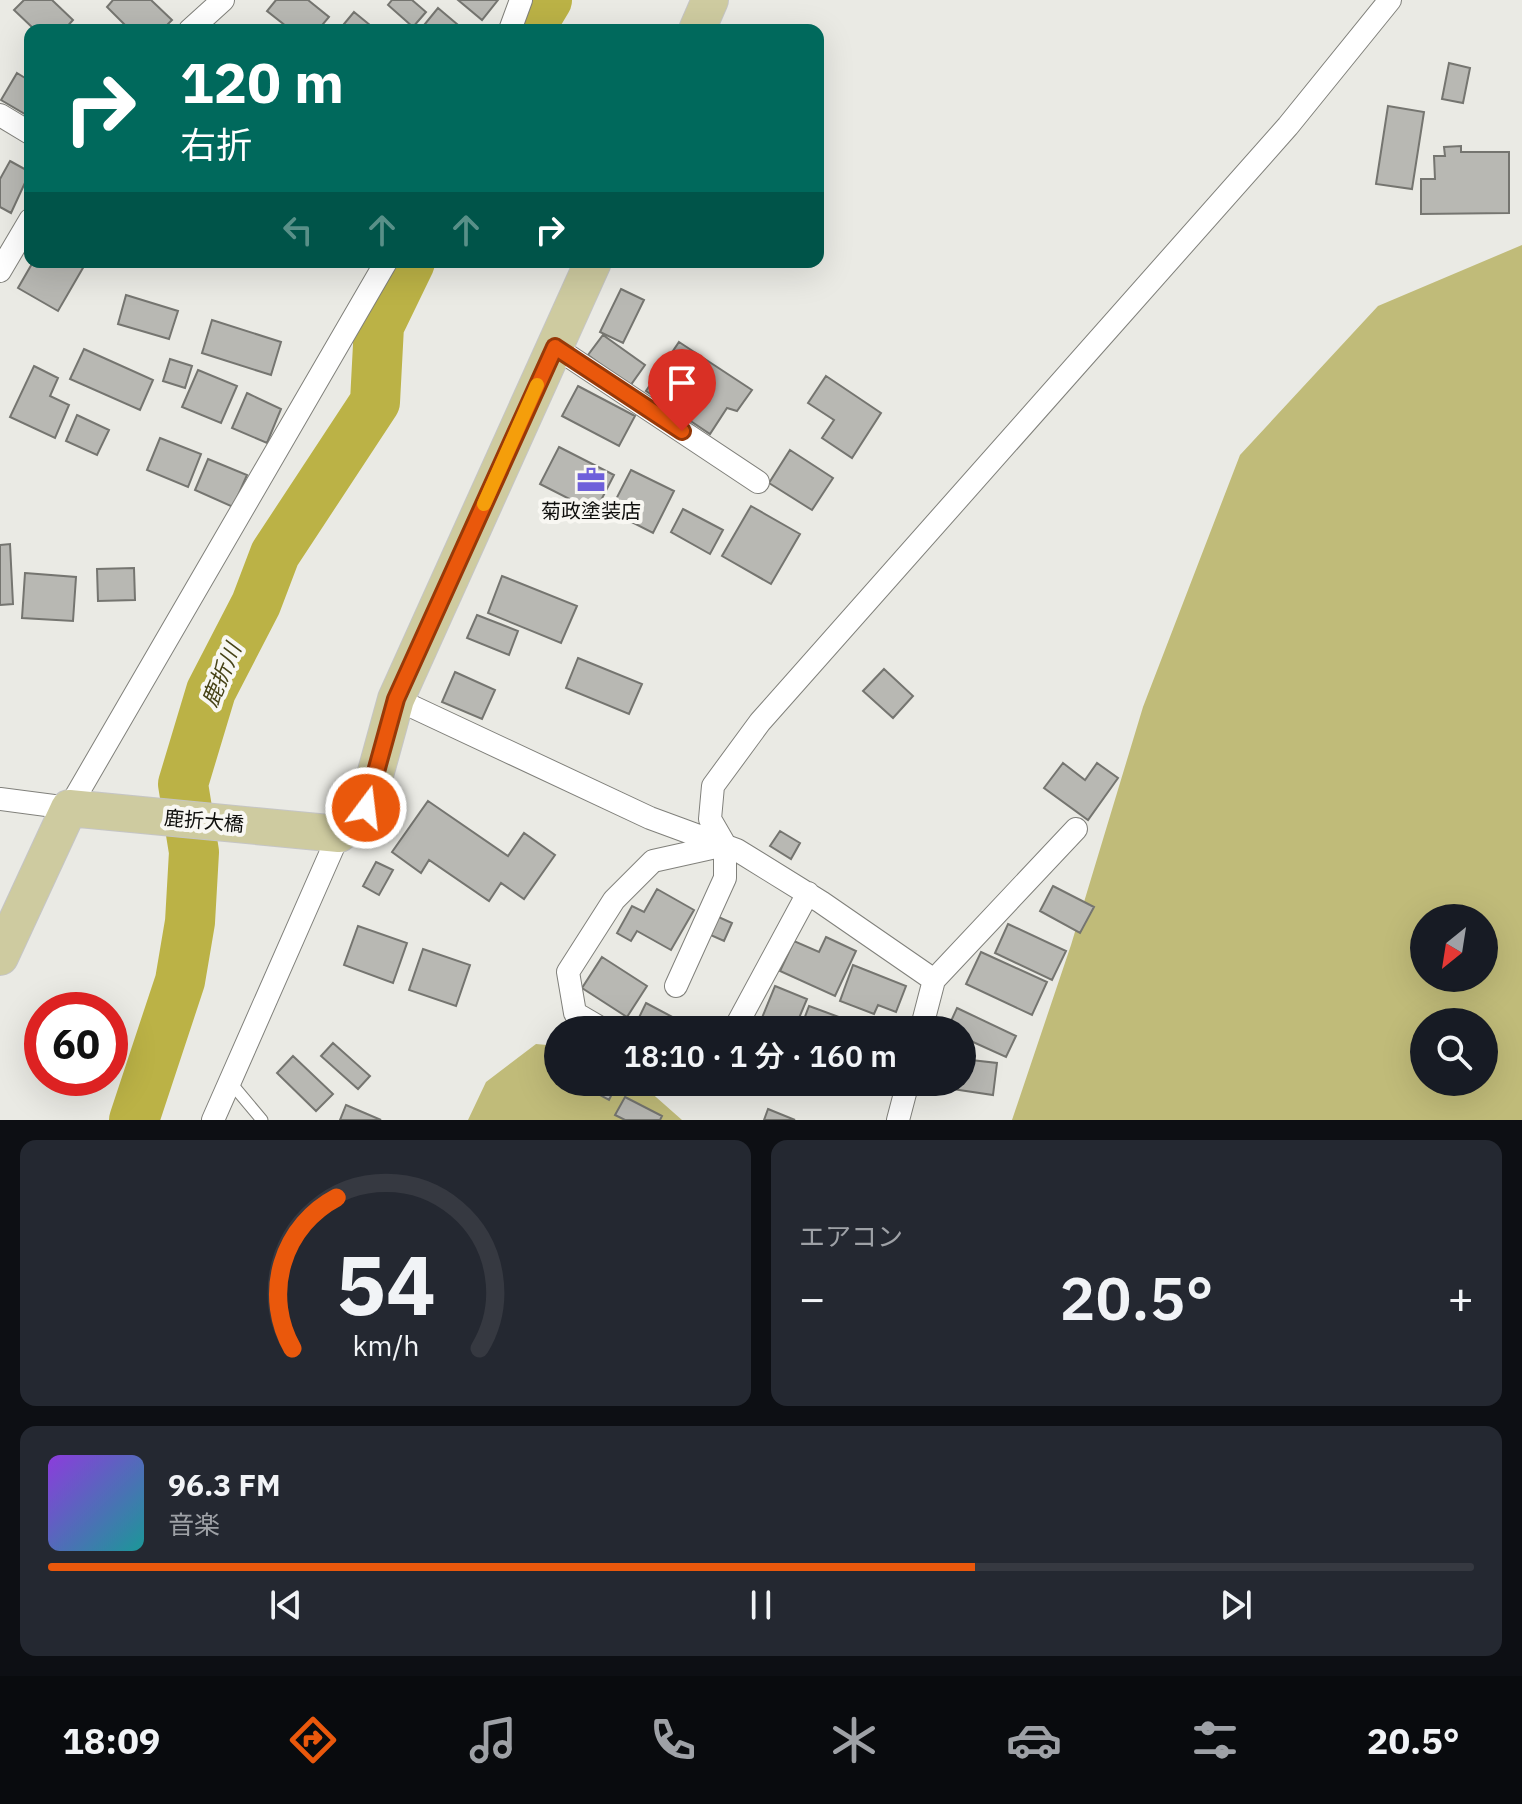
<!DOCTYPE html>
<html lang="ja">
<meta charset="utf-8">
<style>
:root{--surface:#171b24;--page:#242831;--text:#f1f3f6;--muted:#9ea1a6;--line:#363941;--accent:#ea580c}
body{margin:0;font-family:"IBM Plex Sans","Noto Sans JP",sans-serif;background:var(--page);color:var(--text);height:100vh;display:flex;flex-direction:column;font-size:30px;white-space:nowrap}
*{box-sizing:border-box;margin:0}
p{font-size:26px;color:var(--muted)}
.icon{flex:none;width:44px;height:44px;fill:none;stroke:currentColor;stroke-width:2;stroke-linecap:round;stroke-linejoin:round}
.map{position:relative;height:1120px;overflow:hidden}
.drawer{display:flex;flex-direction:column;gap:20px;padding:20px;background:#0d0f14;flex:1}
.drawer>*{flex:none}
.top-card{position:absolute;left:24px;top:24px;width:800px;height:244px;border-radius:16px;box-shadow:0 8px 32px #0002;background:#00695c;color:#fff;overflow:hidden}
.needle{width:52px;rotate:210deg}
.tools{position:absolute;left:1410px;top:904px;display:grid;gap:16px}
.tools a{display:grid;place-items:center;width:88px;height:88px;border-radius:50%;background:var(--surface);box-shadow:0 8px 32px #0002;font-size:40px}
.speed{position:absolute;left:24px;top:992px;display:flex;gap:16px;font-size:40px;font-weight:700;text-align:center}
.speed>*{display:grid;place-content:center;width:104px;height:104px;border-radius:50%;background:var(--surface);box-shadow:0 8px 32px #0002;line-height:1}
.speed .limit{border:12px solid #d22;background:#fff;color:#111}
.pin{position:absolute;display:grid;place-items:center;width:68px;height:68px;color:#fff;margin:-82px -34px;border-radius:50% 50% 50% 0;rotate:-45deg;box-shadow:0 0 8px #0007}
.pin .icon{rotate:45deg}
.me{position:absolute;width:88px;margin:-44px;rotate:15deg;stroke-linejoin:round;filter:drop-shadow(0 0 6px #0008)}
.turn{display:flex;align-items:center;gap:28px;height:168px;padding:0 24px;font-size:36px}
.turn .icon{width:104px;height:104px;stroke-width:2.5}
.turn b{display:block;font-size:56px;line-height:68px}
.lanes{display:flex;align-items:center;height:76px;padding:0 24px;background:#0003;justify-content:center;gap:40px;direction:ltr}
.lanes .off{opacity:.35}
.big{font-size:60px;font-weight:600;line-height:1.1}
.drawer .tile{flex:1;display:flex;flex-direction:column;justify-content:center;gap:12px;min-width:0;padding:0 28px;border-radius:16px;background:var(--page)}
.drawer .dial{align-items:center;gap:0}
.dial svg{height:208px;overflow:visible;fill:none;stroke:var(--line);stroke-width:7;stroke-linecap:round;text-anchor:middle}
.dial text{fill:var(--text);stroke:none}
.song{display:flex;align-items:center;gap:24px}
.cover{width:96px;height:96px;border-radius:12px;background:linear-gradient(135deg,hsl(270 70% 55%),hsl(180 70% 35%))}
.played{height:8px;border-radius:4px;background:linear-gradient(90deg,var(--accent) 65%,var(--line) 65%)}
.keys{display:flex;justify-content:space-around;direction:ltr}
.heat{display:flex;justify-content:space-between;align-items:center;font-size:44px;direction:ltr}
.drawer .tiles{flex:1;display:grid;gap:20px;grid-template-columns:1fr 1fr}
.tile:last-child{grid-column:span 2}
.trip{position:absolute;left:544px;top:1016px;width:432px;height:80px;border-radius:40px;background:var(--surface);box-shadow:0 8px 32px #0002;font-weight:600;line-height:80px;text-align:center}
.tab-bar{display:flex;height:128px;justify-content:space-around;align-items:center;background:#090b0e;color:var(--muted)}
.tab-bar .icon{width:56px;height:56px}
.tab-bar .active{color:var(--accent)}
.tab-bar b{font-size:36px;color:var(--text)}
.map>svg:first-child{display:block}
</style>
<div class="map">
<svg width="1522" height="1120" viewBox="0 0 1522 1120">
<rect width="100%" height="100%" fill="#eaeae4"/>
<path fill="#c0bb79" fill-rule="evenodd" d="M1522,245V1120H1012L1071,945L1143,707L1240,455L1378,306ZM1424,918H1484V978H1424ZM1424,1022H1484V1082H1424Z
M536,1044L558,1046V1082H639L682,1120H468L486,1082Z"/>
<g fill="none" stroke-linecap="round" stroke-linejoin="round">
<path stroke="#bbb246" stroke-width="50" d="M529,30L547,0
M134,1120L180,981L190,922L194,852L183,784L211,691L256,604L275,554L375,402L379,326L410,262"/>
</g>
<path fill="#b8b8b3" stroke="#757570" stroke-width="2" d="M24,0H52L73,20L64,30H35L14,10Z
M113,0H151L172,20L162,30H130L107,7Z
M276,0H308L329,17L318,30H291L267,11Z
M392,0H412L426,12L413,27L388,5Z
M458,0H498L482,20Z
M438,8L464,30H420Z
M354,12L376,30H339Z
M1449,63L1470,68L1463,103L1442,99Z
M17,73L30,81V117L1,100Z
M1388,106L1424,112L1412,189L1376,184Z
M1461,146V152H1509V213L1421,214V179H1435L1434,156H1445L1444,147Z
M10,161L30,172L11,213L0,207V179Z
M33,262H77L84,266L58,311L18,288Z
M621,289L644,300L623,343L600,332Z
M126,295L178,311L169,339L118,324Z
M212,320L281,342L271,375L202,353Z
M603,335L645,365L630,386L588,355Z
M679,342L752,390L737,411L727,408L710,434L646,391Z
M84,349L153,380L140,410L70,379Z
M170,359L192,366L185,388L163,381Z
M34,366L58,378L50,396L69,405L55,438L10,417Z
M198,370L237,386L221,423L182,407Z
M826,376L881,413L852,458L822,438L834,420L808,403Z
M578,386L635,416L619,446L562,416Z
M247,393L281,409L267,443L232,428Z
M77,415L109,430L97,455L66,441Z
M160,438L201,454L188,487L147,470Z
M559,447L614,475L595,512L540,484Z
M790,450L833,478L812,510L769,483Z
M208,459L247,475L233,507L195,490Z
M631,470L674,491L653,533L610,511Z
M751,506L800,534L771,584L722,556Z
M683,509L723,530L710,554L671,532Z
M10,544L13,604L0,605V545Z
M134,568L135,600L98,601L97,569Z
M25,573L76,577L73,621L22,618Z
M502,576L577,606L561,643L488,613Z
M477,615L518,631L509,655L467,638Z
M578,658L642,684L629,714L566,688Z
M884,669L913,696L893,718L863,691Z
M455,672L495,690L482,719L442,702Z
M1063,763L1085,780L1097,763L1118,778L1088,820L1044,788Z
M428,801L508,856L524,833L555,855L524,899L501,883L489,901L429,860L421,873L392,852Z
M780,831L800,843L791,859L770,846Z
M376,862L393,870L379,895L363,886Z
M1053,886L1094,907L1080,933L1040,911Z
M657,889L694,910L671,950L637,931L631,941L617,933L632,906L644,912Z
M714,915L732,923L724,941L706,933Z
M1008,924L1066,951L1052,980L995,953Z
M358,926L407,943L393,983L344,965Z
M826,937L856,951L835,996L780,971L794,941L819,952Z
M423,949L470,965L456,1006L409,990Z
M981,952L1047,982L1032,1015L966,984Z
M602,957L647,986L627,1017L582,988Z
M853,965L906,986L896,1012L878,1005L874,1014L840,1001Z
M775,986L807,999L794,1030H757Z
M646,1003L697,1030H633Z
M809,1006L866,1027L865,1030H800Z
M957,1008L1016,1036L1006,1057L962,1037V1030H947Z
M333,1043L370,1076L358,1089L321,1056Z
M293,1056L333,1094L316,1111L277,1073Z
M962,1059L997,1063L993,1095L932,1086V1082H962Z
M576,1082H618L609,1100Z
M625,1097L662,1116L660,1120H625L615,1115Z
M346,1105L381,1120H340Z
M768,1109L795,1120H764Z"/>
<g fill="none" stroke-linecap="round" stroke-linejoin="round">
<defs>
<path id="service" d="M231,1083L262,1120"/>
<path id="minor" d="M190,30L223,0
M510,30L521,0
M0,115L30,133
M0,271L30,220
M555,347L758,482
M396,699L650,818L737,850L821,902L934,980L921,1030
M0,799L69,808L386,262
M725,845L710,819L713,786L760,722L1288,126L1390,0
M934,980L1076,829
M604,1030L575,1013L568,972L614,900L653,861L725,845V878L676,986
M734,1030L808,893
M213,1120L339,834
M898,1120L908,1082"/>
<path id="primary" d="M697,30L710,0
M0,957L69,808L339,834L366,808L396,699L593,262"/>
</defs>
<use href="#service" stroke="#80807b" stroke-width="13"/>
<use href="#minor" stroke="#80807b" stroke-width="24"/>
<use href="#primary" stroke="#c5c5c5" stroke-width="38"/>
<use href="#service" stroke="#fff" stroke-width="11"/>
<use href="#minor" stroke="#fff" stroke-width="22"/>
<use href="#primary" stroke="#cecba0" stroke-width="36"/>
</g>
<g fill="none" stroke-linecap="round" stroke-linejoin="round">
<defs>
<path id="route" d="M366,808L396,699L555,347L682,431"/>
</defs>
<use href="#route" stroke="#983908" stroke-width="20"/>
<use href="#route" stroke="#ea580c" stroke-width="14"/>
<path stroke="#f59e0b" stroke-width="14" d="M484,504L537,385"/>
</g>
<defs>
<symbol id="office-bare" viewBox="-9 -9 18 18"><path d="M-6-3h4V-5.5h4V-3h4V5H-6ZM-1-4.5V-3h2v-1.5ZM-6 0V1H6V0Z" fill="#6f60da" stroke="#f8f7f2" stroke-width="2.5" paint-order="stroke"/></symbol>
</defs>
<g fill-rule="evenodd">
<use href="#office-bare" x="571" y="460" width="40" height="40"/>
</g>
<g text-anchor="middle" stroke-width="8" stroke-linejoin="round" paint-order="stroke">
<g font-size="20" fill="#0e0e0c" stroke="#f8f7f2">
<text x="591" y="518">菊政塗装店</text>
</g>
<g font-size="20" fill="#0e0e0c" stroke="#f8f7f2">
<text transform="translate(204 821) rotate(5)" y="7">鹿折大橋</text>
</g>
<g font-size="22" font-style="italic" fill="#474317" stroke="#f8f7f2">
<text transform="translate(221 675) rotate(-67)" y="8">鹿折川</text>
</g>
</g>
</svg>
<div class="tools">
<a><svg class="needle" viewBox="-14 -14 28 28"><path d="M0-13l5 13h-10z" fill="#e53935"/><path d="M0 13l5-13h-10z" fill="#9ea1a6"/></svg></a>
<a><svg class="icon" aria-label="search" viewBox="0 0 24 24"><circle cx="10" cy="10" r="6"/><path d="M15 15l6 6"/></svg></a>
</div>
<div class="speed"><div class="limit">60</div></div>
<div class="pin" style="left:682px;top:431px;background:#d93025"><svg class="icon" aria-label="arrive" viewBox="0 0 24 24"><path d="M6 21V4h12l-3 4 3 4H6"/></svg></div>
<svg class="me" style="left:366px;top:808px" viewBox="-20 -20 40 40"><circle r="17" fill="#ea580c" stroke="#fff" stroke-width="3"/><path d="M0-11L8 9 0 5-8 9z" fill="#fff"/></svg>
<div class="trip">18:10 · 1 分 · 160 m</div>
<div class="top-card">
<div class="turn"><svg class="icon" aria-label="right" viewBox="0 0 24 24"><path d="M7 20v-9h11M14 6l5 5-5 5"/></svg><div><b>120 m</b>右折</div></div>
<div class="lanes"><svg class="icon off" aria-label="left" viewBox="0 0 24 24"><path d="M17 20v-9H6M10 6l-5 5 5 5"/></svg><svg class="icon off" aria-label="ahead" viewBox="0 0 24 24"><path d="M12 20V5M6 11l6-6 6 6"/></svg><svg class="icon off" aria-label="ahead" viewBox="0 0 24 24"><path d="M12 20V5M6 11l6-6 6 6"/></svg><svg class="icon" aria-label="right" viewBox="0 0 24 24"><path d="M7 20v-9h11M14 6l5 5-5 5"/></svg></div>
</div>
</div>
<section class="drawer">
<div class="tiles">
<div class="tile dial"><svg viewBox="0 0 100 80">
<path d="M14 69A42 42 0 1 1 86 69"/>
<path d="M14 69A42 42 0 0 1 31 11" stroke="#ea580c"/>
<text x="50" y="56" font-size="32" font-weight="700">54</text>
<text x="50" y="72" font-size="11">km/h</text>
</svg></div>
<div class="tile"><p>エアコン</p>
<div class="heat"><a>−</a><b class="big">20.5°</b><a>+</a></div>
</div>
<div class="tile">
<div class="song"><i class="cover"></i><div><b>96.3 FM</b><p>音楽</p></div></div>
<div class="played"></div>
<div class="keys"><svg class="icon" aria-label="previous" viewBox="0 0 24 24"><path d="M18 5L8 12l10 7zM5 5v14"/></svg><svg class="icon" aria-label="pause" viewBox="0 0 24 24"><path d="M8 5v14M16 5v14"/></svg><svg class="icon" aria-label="next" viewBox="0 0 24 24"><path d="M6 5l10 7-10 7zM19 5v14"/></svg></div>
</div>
</div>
</section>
<nav class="tab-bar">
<b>18:09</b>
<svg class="icon active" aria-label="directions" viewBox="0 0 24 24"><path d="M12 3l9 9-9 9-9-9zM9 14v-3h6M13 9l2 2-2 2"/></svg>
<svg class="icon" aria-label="music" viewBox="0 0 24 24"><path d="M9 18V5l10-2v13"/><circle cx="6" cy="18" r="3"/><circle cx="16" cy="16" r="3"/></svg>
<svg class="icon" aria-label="phone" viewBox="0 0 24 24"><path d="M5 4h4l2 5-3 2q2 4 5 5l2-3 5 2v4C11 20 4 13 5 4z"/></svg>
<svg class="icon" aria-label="climate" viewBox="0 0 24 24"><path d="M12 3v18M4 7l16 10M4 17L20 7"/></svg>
<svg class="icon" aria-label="car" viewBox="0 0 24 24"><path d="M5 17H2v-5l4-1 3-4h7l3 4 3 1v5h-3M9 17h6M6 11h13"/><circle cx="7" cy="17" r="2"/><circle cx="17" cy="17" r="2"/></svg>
<svg class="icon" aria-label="filters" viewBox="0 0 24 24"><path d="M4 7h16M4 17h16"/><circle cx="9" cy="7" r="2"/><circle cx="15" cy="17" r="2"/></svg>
<b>20.5°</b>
</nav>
